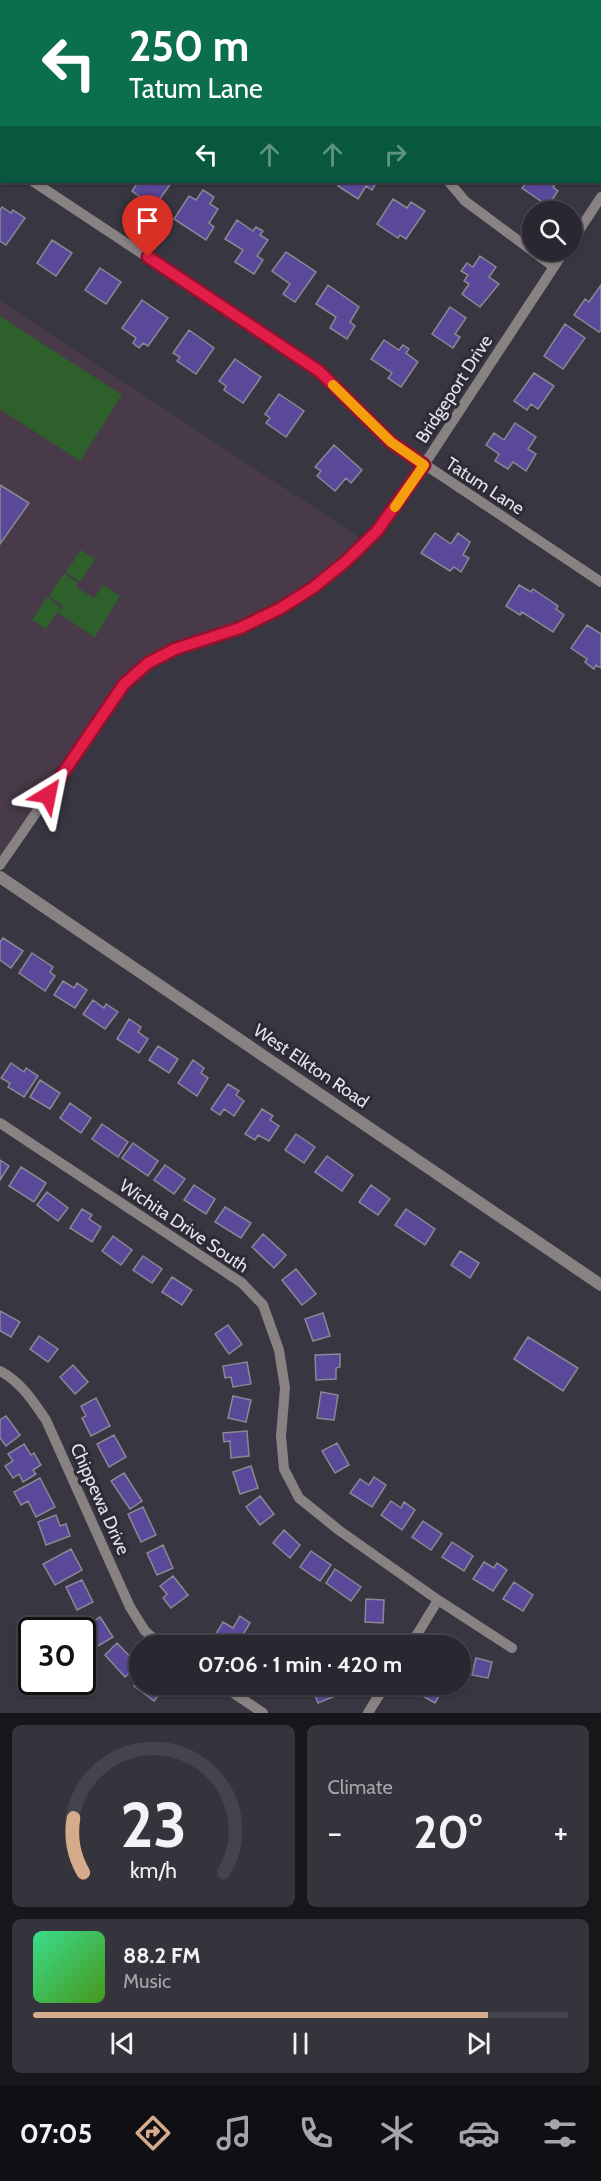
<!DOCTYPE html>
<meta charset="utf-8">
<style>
:root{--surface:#292831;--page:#35343d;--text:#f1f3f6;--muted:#a5a6ab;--line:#45444d;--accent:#d6ab8b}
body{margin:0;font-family:Cabin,sans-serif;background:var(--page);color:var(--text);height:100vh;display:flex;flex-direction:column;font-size:22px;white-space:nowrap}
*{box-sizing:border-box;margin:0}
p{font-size:20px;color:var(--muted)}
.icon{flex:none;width:33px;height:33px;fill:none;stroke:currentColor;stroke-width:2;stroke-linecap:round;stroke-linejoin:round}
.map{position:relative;height:1713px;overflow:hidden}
.side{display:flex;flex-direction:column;gap:12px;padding:12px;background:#17161b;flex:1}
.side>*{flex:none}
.hud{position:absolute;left:0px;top:0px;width:602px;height:183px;box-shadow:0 2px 4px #0004,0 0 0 2px var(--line);background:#0b6e4f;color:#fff;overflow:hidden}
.controls{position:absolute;left:522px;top:201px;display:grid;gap:12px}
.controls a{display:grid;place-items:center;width:60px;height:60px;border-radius:50%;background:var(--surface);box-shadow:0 2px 4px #0004,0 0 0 2px var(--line);font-size:30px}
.speed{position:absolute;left:18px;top:1617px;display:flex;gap:12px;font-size:30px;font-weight:700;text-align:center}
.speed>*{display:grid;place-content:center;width:78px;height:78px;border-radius:50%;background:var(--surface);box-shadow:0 2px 4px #0004,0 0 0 2px var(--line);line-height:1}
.speed .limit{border:3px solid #111;border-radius:9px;background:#fff;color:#111}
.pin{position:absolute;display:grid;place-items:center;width:51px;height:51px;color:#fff;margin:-62px -26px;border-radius:50% 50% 50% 0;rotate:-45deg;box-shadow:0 0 6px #0007}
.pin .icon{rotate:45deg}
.me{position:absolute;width:66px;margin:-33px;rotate:35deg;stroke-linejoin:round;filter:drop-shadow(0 0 4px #0008)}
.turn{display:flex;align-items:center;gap:21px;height:126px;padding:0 30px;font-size:27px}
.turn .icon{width:78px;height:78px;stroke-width:2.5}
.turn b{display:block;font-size:42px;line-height:51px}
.lanes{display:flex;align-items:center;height:57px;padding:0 30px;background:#0003;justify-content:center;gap:30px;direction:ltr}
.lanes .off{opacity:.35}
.big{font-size:45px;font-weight:800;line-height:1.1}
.side .card{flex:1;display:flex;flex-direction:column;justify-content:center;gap:9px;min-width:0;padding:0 21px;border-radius:9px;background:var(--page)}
.side .dial{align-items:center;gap:0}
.dial svg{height:156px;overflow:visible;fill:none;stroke:var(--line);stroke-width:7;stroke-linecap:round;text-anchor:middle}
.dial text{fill:var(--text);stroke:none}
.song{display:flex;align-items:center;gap:18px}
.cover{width:72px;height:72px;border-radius:9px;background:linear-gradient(135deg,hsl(150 70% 55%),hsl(100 70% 35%))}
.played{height:6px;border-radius:3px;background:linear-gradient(90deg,var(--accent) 85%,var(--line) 85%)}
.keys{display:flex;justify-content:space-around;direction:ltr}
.heat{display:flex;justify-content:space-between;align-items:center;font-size:33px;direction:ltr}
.side .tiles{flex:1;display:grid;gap:12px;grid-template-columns:1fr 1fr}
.card:last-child{grid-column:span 2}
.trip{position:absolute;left:129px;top:1635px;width:342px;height:60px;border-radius:30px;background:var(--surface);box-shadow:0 2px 4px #0004,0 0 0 2px var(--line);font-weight:800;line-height:60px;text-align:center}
.menu{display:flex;height:96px;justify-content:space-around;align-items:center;background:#101014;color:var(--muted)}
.menu .icon{width:42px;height:42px}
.menu .current{color:var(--accent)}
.menu b{font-size:27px;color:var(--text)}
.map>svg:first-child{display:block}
</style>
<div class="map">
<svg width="601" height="1713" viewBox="0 0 601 1713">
<rect width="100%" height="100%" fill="#373641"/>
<path fill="#483a48" d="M0,300L366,542L281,608L175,649L125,684L0,865Z"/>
<path fill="#2d602b" d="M0,316L122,395L80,461L0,409Z
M81,550L95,559L80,582L66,572Z
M64,573L78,583L76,587L94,598L103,585L120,596L95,637L58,613L63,606L49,596Z
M47,597L61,607L46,629L32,620Z"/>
<path fill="#5a4999" stroke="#8a8895" stroke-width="1.5" d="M138,182H172L154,207L132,191Z
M341,182H377L372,190L366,186L358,199L338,186Z
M527,182H557L553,187L558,191L548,206L522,188Z
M203,190L214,197L210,204L218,209L209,223L214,227L206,240L174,219L189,196L196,200Z
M393,199L407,208L411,202L425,211L406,239L400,235L398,238L377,224Z
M2,207L11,213L13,210L25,218L6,245L0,241V210Z
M237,220L253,231L256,227L263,231L260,235L268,240L257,256L263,260L254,274L235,262L243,250L225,239Z
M52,240L72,253L56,276L37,263Z
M286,252L316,272L295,302L283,294L290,284L272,271Z
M480,256L496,267L489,277L499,284L480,307L462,294L469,284L464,281L468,275L461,271L467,263L473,267Z
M100,268L121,282L106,304L85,290Z
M328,285L359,307L350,322L355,326L347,339L330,328L336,317L316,304Z
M601,285V330L599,332L574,315L585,299L589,302Z
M142,300L168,318L148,346L143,343L139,348L133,343L136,338L122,328Z
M450,307L466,318L455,334L460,337L453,348L432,334Z
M565,324L585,338L563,369L544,356Z
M189,330L214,348L196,374L177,361L180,357L173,353Z
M384,340L399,350L403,345L409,349L406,353L418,362L401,387L388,378L392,373L371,359Z
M235,359L261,377L243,403L224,390L226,386L219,381Z
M534,373L554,386L538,409L531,404L527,410L514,401Z
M279,394L304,411L286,437L266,423L270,418L265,414Z
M515,423L536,437L528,449L536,454L526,471L513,462L508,469L495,461L499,454L486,445L494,433L504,440Z
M334,445L362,470L351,483L346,478L335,491L317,476L321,471L315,467Z
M0,485L29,503L0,544Z
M435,533L451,544L458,533L470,542L463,555L469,558L461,572L454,567L450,571L421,553Z
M519,585L531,592L533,589L558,606L556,609L564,615L553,632L522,612L520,615L506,606Z
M587,625L601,634V668L596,665L594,669L585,662L587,659L571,648Z
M3,938L23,951L11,968L0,960V942Z
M32,953L53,967L50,972L55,976L45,991L19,973Z
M63,981L74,988L77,983L87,990L75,1008L54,995Z
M93,1000L104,1008L106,1004L118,1012L105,1029L83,1014Z
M129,1019L141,1027L138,1032L148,1039L139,1053L117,1039Z
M158,1046L178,1059L169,1073L149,1060Z
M193,1060L204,1068L201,1073L208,1078L197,1096L178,1083Z
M11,1063L24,1072L26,1068L38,1076L24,1097L8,1087L10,1083L1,1078Z
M40,1080L60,1093L50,1109L30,1097Z
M228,1084L239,1091L236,1095L244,1101L234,1116L224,1109L220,1115L211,1109Z
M70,1103L91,1118L81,1133L60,1118Z
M262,1109L273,1116L270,1120L279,1126L269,1141L258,1135L255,1140L245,1134Z
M102,1124L128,1142L118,1157L92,1139Z
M296,1134L315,1147L304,1163L285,1150Z
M133,1143L158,1161L148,1176L122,1158Z
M327,1156L353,1175L342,1191L315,1172Z
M0,1160L9,1166L0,1180Z
M165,1165L185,1179L174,1194L154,1180Z
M21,1167L46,1183L34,1202L9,1186Z
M194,1185L215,1199L206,1214L184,1200Z
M371,1185L390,1199L378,1215L359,1202Z
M47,1192L68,1208L58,1221L37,1205Z
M225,1207L251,1223L241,1238L215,1222Z
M82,1209L92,1215L89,1219L101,1227L92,1242L70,1228Z
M406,1209L435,1229L425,1245L395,1225Z
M263,1234L286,1255L274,1268L252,1247Z
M113,1236L132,1250L121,1265L102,1251Z
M460,1251L479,1263L470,1278L451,1265Z
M143,1256L162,1269L152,1283L133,1270Z
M296,1269L316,1294L302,1305L282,1280Z
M172,1277L192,1290L182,1305L162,1292Z
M0,1311L20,1322L11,1337L0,1331Z
M323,1313L330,1336L313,1341L305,1319Z
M228,1325L242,1344L229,1354L215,1334Z
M39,1336L58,1349L48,1362L30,1349Z
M528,1337L578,1368L563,1391L514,1359Z
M340,1354V1367L336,1368V1379L316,1380L315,1355Z
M247,1362L251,1384L233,1387L231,1377L225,1378L223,1366Z
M73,1365L88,1382L75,1394L60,1377Z
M321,1392L338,1395L334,1420L317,1418Z
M233,1396L251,1400L246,1422L228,1418Z
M96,1398L110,1426L91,1436L82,1418L86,1416L81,1406Z
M6,1416L20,1435L6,1446L0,1438V1420Z
M247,1431L249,1456L231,1458L230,1441L224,1442L223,1433Z
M114,1435L126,1457L109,1467L97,1444Z
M337,1443L349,1465L335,1473L322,1451Z
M24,1444L31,1455L34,1453L41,1465L33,1470L36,1474L23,1482L19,1474L13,1478L5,1466L13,1461L8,1454Z
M251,1466L258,1488L240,1494L233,1472Z
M124,1473L142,1501L130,1509L111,1481Z
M374,1477L386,1485L372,1507L350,1493L360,1479L369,1485Z
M40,1478L55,1507L36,1517L28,1501L21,1505L14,1492Z
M260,1496L274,1514L260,1525L246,1507Z
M391,1501L401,1508L404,1502L415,1510L402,1530L381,1515Z
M143,1507L156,1535L141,1542L128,1514Z
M56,1515L60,1526L66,1524L70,1536L46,1545L38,1522Z
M423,1521L442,1534L431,1550L412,1537Z
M284,1530L300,1545L290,1558L273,1543Z
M452,1542L473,1556L464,1571L442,1557Z
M163,1545L173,1568L157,1575L147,1553Z
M71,1549L82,1570L55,1585L43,1564Z
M311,1551L331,1565L320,1581L300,1567Z
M484,1562L494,1568L497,1563L507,1570L493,1591L473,1579Z
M335,1569L361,1587L351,1601L326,1583Z
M173,1576L188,1595L171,1608L163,1598L167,1594L160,1586Z
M82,1580L93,1602L77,1610L66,1587Z
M514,1582L533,1595L523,1611L503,1599Z
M366,1599L384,1600L383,1623L365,1622Z
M240,1616L250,1623L236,1646H227L214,1637L223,1622L233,1628Z
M100,1617L113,1637L98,1646L85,1627Z
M117,1643L138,1665L125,1677L105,1655Z
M460,1653L469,1655L464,1679L460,1678Z
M476,1658L492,1662L488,1678L472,1675Z
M140,1679V1684H158L164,1688L154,1701L134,1686Z
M284,1684H299L293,1694L282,1687Z
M315,1684H344L347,1691L318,1703L311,1686Z
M425,1684H446L435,1703L419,1694Z"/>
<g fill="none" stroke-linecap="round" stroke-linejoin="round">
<path stroke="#898283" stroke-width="10" d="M191,0L193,2
M0,159L2,160
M34,182L319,371L391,442L601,582
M449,182L465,201L554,267
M572,241L601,197
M0,865L125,684C132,677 140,668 149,663C176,645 209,639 239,628C301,603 356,558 397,506L565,250
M0,1123L242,1283L263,1305L279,1350L285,1388L281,1436L284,1469L299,1498L340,1531L438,1600L512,1648
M0,1371C21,1382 33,1401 46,1420L130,1607L145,1631L163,1646
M410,1646L438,1600
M220,1684L263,1713
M368,1713L386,1684"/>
<path stroke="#898283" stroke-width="12" d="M0,877L601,1285"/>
</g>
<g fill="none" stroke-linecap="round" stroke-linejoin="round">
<defs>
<path id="route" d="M48,795L124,684L148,663L175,649L240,628L281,608L314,587L345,562L377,531L424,465L391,442L319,371L148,257"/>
</defs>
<use href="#route" stroke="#92132f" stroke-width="15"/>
<use href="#route" stroke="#e11d48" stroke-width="10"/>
<path stroke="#f59e0b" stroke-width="10" d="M333,385L391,442L424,465L395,507"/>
</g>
<g text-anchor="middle" stroke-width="6" stroke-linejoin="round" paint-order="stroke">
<g font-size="18" fill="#e5e4eb" stroke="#2d2c36">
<text transform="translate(454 389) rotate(-57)" y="6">Bridgeport Drive</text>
<text transform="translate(485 486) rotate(33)" y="6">Tatum Lane</text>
<text transform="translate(311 1066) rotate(34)" y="6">West Elkton Road</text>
<text transform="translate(184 1226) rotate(34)" y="6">Wichita Drive South</text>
<text transform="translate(100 1499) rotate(66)" y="6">Chippewa Drive</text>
</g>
</g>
</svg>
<div class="controls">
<a><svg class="icon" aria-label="search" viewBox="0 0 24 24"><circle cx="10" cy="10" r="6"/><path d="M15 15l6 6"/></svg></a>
</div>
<div class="speed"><div class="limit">30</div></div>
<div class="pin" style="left:148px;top:257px;background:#d93025"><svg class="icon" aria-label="arrive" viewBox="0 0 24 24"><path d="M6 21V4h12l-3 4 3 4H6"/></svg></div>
<svg class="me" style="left:48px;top:795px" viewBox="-20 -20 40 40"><path d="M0-17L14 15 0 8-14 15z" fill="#e11d48" stroke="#fff" stroke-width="4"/></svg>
<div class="trip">07:06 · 1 min · 420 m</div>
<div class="hud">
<div class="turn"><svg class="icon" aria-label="left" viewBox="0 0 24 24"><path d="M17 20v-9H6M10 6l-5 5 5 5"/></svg><div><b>250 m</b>Tatum Lane</div></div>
<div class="lanes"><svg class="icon" aria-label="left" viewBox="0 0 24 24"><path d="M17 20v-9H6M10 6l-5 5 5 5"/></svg><svg class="icon off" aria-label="ahead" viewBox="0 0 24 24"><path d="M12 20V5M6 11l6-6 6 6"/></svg><svg class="icon off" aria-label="ahead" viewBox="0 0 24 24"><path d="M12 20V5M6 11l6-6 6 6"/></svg><svg class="icon off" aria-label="right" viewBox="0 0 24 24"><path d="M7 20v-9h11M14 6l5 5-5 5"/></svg></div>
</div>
</div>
<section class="side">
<div class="tiles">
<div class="card dial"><svg viewBox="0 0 100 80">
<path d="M14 69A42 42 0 1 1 86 69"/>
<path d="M14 69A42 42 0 0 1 9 41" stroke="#d6ab8b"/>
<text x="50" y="56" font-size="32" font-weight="700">23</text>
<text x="50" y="72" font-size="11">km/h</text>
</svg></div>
<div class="card"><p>Climate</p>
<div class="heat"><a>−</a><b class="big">20°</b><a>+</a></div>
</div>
<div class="card">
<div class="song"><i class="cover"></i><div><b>88.2 FM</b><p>Music</p></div></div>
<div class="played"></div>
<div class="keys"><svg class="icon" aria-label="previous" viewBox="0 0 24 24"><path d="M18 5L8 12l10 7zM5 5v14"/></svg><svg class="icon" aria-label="pause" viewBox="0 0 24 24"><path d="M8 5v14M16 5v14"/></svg><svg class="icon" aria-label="next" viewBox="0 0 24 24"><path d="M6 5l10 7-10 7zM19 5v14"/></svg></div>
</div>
</div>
</section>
<nav class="menu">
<b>07:05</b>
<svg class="icon current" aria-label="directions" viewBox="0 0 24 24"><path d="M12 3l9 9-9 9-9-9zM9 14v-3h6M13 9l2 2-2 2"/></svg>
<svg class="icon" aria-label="music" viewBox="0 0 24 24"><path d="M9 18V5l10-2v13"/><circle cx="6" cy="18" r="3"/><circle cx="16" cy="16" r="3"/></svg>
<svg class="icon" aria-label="phone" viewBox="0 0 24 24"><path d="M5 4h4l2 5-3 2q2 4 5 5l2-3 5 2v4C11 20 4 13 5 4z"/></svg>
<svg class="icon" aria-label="climate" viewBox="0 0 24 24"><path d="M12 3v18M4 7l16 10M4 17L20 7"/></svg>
<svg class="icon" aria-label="car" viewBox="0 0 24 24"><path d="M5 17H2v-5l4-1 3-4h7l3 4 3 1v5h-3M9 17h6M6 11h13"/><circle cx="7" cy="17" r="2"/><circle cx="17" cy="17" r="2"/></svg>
<svg class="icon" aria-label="filters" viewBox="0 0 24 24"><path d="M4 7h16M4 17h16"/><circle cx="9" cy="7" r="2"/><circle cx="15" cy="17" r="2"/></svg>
</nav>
